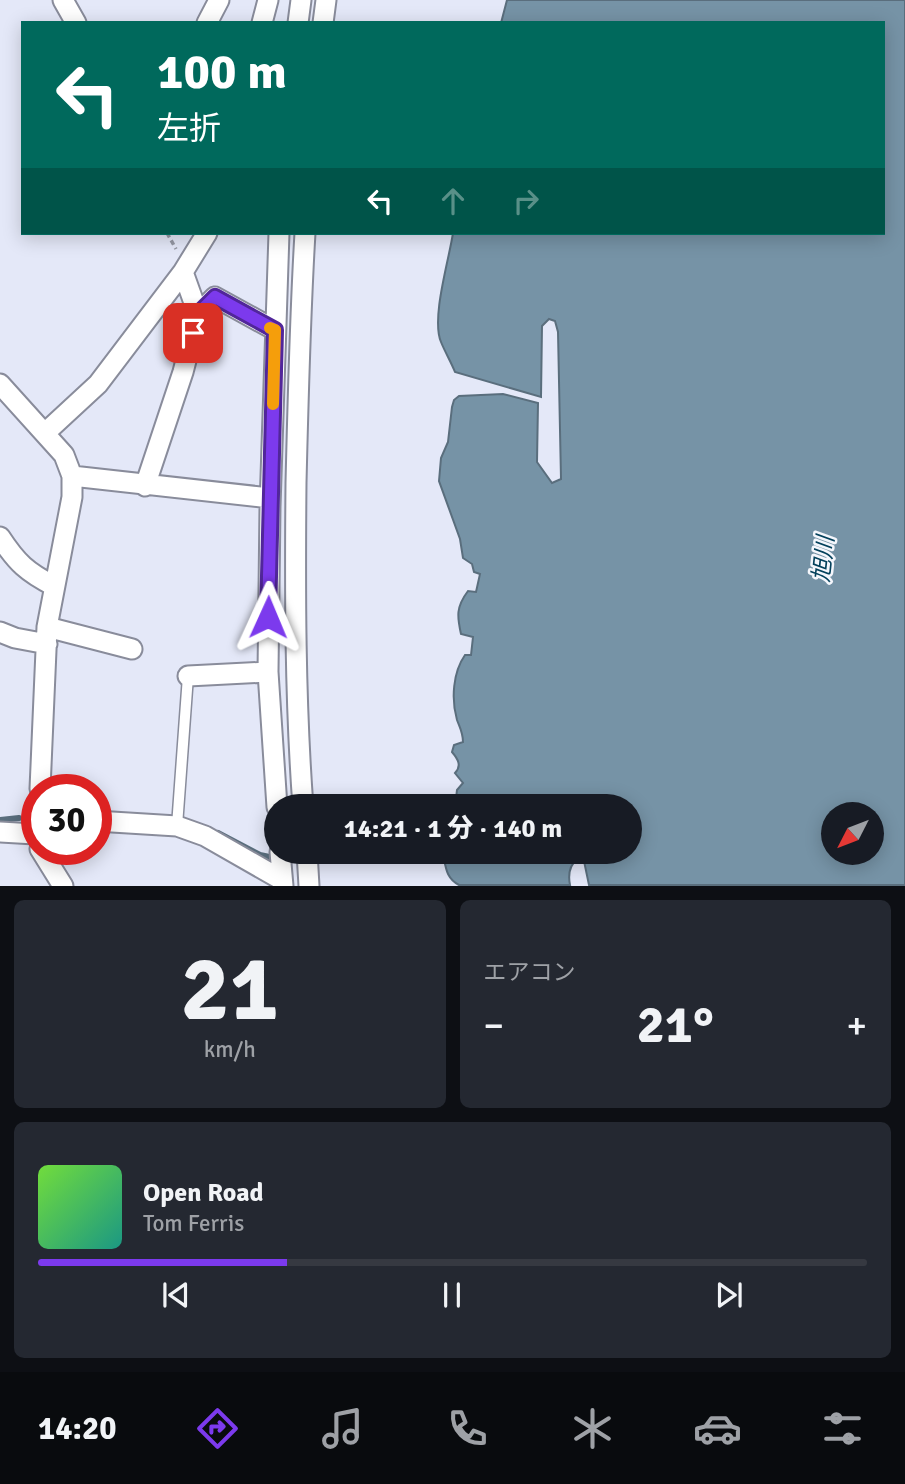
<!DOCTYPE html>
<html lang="ja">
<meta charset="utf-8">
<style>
:root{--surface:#171b24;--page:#242831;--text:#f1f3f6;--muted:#9ea1a6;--line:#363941;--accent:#7c3aed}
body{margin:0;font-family:Signika,"Noto Sans JP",sans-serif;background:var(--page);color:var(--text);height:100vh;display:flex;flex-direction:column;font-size:26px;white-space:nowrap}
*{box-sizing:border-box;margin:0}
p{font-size:23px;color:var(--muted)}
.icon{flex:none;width:38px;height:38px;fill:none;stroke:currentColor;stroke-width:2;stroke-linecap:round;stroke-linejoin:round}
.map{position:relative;height:886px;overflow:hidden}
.details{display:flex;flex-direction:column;gap:14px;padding:14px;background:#0d0f14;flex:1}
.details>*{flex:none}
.hud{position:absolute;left:21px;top:21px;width:864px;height:214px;border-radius:0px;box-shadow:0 4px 18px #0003;background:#00695c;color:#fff;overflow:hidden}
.needle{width:46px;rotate:228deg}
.buttons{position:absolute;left:821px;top:802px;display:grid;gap:14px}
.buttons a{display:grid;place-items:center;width:63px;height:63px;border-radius:50%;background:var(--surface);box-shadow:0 4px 18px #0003;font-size:35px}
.speed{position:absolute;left:21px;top:774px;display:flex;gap:14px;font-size:35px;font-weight:700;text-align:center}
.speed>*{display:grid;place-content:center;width:91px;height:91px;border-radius:50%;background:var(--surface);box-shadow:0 4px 18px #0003;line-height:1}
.speed .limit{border:10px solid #d22;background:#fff;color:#111}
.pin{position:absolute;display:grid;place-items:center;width:60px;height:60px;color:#fff;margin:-30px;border-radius:14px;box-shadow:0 4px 10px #0006}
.me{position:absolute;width:77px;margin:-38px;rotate:1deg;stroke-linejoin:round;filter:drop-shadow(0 0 5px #0008)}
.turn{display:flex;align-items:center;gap:24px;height:147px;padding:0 21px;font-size:32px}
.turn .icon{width:91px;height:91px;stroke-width:2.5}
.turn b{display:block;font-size:49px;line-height:60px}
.lanes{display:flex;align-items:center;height:66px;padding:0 21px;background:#0003;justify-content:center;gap:35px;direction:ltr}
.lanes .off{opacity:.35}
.big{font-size:52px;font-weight:800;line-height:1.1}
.details .widget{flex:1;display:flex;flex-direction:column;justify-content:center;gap:10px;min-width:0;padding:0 24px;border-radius:10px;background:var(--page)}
.details .dial{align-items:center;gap:0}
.dial b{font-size:91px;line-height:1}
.song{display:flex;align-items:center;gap:21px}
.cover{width:84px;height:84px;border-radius:10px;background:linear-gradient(135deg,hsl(100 70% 55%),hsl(170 70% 35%))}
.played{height:7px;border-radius:4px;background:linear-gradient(90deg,var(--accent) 30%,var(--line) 30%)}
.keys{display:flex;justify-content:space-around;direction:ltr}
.heat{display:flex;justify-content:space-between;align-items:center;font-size:38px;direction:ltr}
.details .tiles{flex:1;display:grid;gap:14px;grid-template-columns:1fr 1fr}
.widget:last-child{grid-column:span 2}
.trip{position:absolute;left:264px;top:794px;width:378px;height:70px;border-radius:35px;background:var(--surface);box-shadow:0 4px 18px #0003;font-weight:800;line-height:70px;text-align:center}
.menu{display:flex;height:112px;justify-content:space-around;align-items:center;background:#090b0e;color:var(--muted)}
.menu .icon{width:49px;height:49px}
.menu .active{color:var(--accent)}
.menu b{font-size:32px;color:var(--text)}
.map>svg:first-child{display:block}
</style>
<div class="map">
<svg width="905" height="886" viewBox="0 0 905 886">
<rect width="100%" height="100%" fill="#e4e8f8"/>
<path fill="#7693a6" stroke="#5a6e7d" stroke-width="2" fill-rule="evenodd" d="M507,0H905V885H589L584,861L577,859C569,866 568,875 570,885H459C446,878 446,868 443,854L438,852H630V807H455L457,790L463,783L455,773C462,766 458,759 452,752L454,745L463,742C463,733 460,728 457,720C451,699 453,672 465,655H471L473,637L461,634C457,616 456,607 468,591L476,592L480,574L474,572L472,564L463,558L460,539L439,481L441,458L448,442L452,407L454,400L459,396L503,394L538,403L537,462L552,483L561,479L558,332L555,321L549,319L542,326L541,397L455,372C451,362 445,352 441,342C431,318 449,260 453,233H884V23H501ZM833,814H872V852H833Z"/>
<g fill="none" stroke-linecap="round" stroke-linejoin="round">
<path stroke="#5a6e7d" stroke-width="6" d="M0,820L19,818
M218,833L260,855L274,858"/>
<defs>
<path id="service" d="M177,826L188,676"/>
<path id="minor" d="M63,0L76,23
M207,23L219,0
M262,23L268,0
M298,23L301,0
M323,23L326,0
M198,314L215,297L275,330
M0,384L64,455L72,476V497L47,627L40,789
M45,433L98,384L183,272L207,233
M72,476L270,498
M145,486L183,372L198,314L183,272
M0,537C17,563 27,572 54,586
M47,627L132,649
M0,632L15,638L47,644
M188,676L268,672
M277,807L268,672L270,507L279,233
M303,807C295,699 295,591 296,483C298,399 300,316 305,233
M96,821L177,826L205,836L282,880
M0,832L35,834
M40,849L63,886
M280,852L283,886
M307,852L309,886"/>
</defs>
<use href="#service" stroke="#898c9b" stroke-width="13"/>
<use href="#minor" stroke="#898c9b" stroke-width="23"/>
<path stroke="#9598a4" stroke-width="3.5" stroke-dasharray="5 3.5" stroke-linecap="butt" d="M167,233L176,249"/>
<use href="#service" stroke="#fff" stroke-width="10"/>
<use href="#minor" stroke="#fff" stroke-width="19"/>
</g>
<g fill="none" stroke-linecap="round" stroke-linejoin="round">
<defs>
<path id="route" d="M193,333L198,314L215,297L275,330L268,617"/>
</defs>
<use href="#route" stroke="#51269a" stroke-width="18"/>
<use href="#route" stroke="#7c3aed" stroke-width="12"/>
<path stroke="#f59e0b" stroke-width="12" d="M270,328L275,330L273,404"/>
</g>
<g text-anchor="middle" stroke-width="5" stroke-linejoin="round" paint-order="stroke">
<g font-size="23" font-style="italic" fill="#03405b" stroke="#f4f6fc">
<text transform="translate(823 559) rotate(-84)" y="8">旭川</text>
</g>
</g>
</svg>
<div class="buttons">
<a><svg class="needle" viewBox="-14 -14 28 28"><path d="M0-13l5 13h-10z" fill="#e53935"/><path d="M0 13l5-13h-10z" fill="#9ea1a6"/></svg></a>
</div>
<div class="speed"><div class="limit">30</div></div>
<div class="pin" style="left:193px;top:333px;background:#d93025"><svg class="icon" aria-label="arrive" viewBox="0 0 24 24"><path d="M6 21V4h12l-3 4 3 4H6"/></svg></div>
<svg class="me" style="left:268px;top:617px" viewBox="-20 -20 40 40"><path d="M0-17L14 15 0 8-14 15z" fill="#7c3aed" stroke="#fff" stroke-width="4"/></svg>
<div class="trip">14:21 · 1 分 · 140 m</div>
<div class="hud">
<div class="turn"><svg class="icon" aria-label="left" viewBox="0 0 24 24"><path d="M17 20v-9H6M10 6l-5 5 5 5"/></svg><div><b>100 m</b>左折</div></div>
<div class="lanes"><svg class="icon" aria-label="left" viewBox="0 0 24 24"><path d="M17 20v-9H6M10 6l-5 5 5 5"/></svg><svg class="icon off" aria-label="ahead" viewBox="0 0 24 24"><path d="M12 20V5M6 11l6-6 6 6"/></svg><svg class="icon off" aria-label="right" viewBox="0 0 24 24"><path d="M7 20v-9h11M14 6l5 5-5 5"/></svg></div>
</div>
</div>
<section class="details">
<div class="tiles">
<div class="widget dial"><b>21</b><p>km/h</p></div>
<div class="widget"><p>エアコン</p>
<div class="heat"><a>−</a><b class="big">21°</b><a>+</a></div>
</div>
<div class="widget">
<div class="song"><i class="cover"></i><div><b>Open Road</b><p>Tom Ferris</p></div></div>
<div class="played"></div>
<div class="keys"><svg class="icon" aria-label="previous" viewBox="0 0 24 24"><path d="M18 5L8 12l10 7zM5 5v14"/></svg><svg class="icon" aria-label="pause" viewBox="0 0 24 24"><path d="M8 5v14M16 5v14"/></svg><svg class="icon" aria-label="next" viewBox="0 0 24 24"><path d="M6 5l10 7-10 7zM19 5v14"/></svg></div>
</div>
</div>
</section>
<nav class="menu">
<b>14:20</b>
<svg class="icon active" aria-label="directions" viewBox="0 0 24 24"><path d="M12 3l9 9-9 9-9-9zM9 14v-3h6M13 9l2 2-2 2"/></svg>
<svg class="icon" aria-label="music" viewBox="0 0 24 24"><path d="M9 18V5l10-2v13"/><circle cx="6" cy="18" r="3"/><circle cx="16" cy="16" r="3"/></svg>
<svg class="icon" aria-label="phone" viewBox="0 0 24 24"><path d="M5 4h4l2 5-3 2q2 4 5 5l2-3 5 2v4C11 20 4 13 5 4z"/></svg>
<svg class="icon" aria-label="climate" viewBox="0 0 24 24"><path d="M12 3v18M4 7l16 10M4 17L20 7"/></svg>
<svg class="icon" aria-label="car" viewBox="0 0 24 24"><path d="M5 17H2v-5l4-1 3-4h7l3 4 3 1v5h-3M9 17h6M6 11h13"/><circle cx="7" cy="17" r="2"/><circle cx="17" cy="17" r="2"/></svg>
<svg class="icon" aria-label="filters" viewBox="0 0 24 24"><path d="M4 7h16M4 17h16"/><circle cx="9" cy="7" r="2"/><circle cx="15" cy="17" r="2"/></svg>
</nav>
